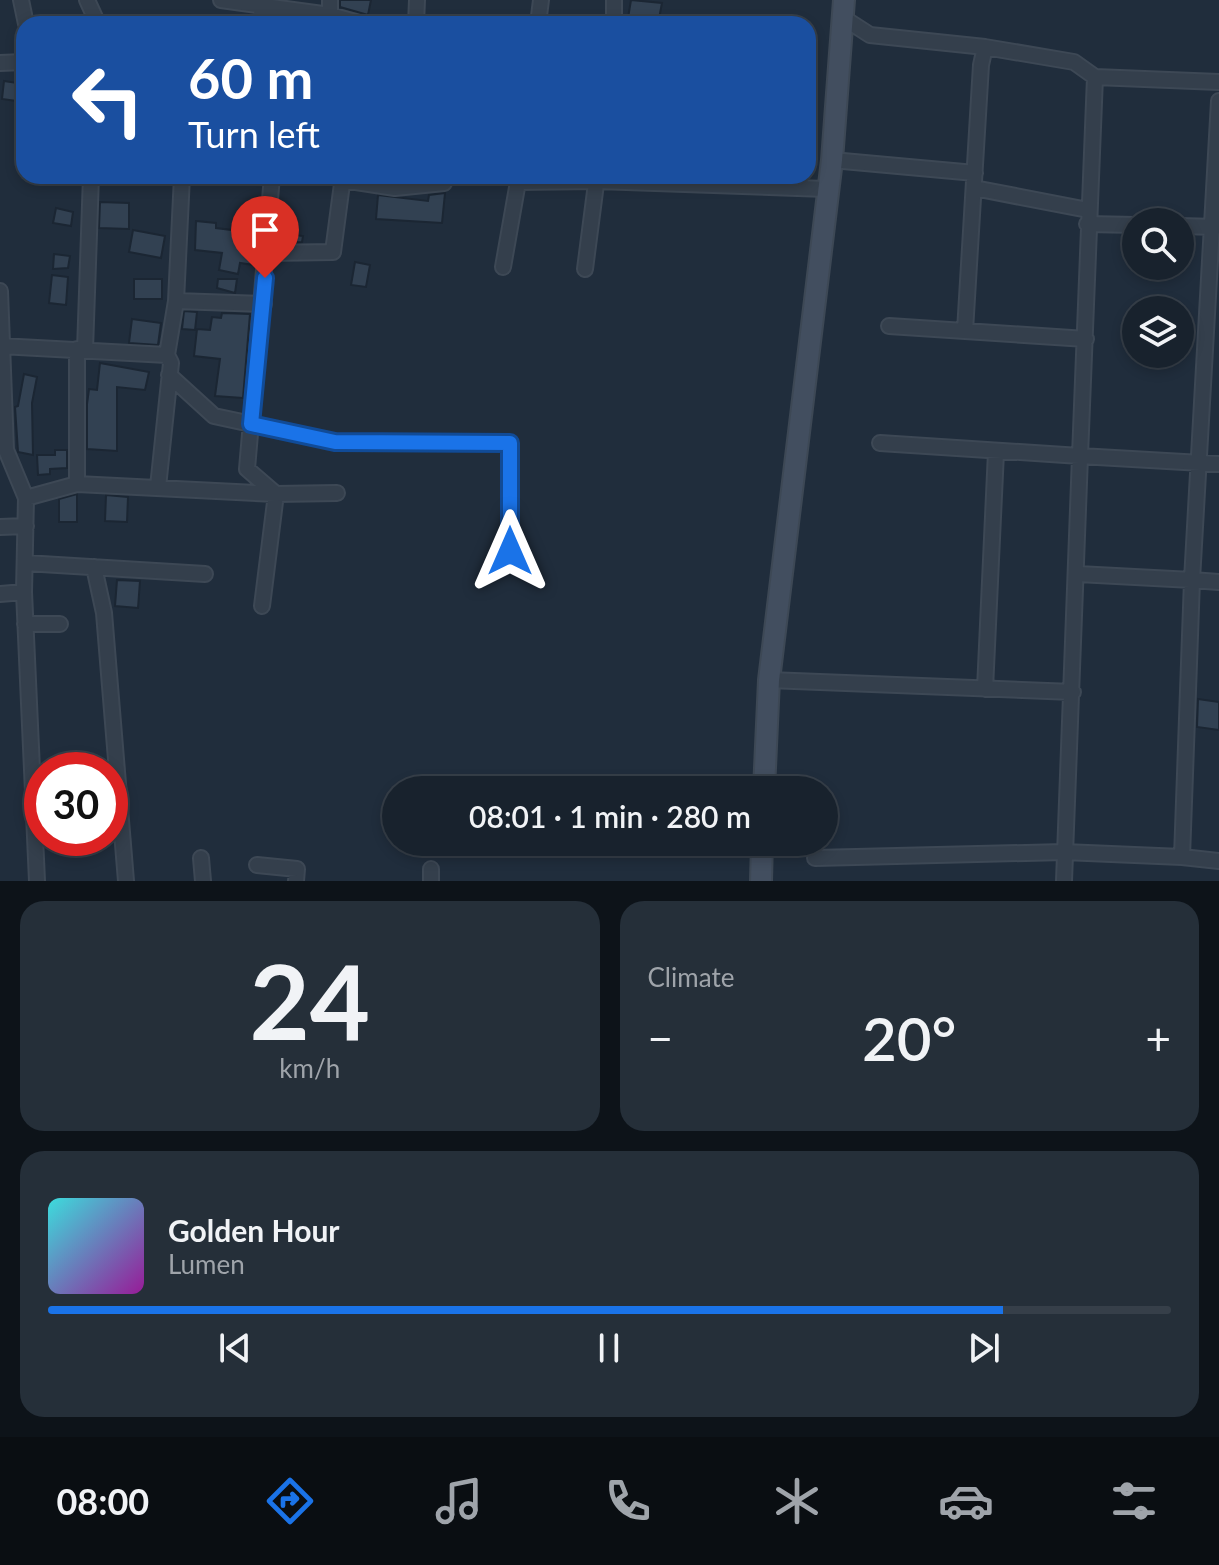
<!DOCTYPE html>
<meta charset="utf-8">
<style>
:root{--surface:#18222d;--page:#252f39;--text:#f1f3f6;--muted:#9fa4aa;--line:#363f49;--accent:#1a73e8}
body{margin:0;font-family:Lato,sans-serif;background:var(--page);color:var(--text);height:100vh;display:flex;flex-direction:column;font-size:30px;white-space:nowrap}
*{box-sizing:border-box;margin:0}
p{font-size:26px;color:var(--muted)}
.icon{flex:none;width:44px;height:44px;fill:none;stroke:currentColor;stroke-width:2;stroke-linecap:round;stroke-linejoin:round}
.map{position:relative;height:881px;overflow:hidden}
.drawer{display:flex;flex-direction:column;gap:20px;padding:20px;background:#0d1319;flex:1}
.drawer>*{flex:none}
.top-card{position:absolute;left:16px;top:16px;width:800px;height:168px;border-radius:24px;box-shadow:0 4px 12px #0003,0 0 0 2px var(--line);background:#1a4fa0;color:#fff;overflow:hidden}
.controls{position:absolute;left:1122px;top:208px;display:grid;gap:16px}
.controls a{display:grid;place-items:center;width:72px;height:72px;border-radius:50%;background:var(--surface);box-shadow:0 4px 12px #0003,0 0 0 2px var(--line);font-size:40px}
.speed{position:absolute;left:24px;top:752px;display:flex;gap:16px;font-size:40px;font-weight:700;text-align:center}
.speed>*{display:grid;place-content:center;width:104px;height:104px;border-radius:50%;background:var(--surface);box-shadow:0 4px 12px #0003,0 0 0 2px var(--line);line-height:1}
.speed .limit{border:12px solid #d22;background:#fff;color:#111}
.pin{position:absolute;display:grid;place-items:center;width:68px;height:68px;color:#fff;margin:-82px -34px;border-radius:50% 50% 50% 0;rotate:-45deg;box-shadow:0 0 8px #0007}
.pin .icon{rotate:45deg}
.me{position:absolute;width:88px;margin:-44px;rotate:0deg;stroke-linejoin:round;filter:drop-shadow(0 0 6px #0008)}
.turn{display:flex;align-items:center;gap:28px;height:168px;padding:0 40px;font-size:36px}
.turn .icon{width:104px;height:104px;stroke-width:2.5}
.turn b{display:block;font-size:56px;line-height:68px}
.big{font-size:60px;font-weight:600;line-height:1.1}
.drawer .card{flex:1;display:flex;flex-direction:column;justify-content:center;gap:12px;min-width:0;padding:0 28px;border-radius:24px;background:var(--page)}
.drawer .dial{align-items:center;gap:0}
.dial b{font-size:104px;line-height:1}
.song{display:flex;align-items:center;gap:24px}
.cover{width:96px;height:96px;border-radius:12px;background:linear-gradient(135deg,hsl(180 70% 55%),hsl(300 70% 35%))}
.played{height:8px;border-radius:4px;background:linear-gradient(90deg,var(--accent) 85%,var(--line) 85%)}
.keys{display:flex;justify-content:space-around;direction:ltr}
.heat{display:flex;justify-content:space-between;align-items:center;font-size:44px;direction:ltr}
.drawer .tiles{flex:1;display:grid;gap:20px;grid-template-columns:1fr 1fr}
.card:last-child{grid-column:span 2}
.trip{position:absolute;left:382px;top:776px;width:456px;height:80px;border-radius:40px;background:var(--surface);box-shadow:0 4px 12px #0003,0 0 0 2px var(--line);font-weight:600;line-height:80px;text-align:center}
.tab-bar{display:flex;height:128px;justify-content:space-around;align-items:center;background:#0a0e12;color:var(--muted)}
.tab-bar .icon{width:56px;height:56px}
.tab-bar .selected{color:var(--accent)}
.tab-bar b{font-size:36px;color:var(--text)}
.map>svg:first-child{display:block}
</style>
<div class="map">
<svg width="1219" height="881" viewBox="0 0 1219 881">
<rect width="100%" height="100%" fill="#202d3c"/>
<path fill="#324152" stroke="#1b2633" stroke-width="2" d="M340,0H371L368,15L340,7Z
M631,0L662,3L658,24H627Z
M4,81L24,84V102L2,99Z
M445,193L442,223L376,219L378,195L428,201L429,195Z
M100,202L129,203V229L99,228Z
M56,208L73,212L71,226L53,223Z
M196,221L216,223V228L257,233L254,265L240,263L238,274L219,270L222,253L195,250Z
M133,230L165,236L161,258L129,252Z
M277,233L303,236L302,242L276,243Z
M54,254L70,256L68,268L53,269Z
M355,262L370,265L366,287L351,285Z
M52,275L68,277L66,305L49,303Z
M134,279H162V299H134Z
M218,279H237L235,293L217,288Z
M184,311L197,312L195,330L182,329Z
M222,313L250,314L243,398L215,396L220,359L194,356L197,329L210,330L212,317L221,318Z
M132,319L161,323L158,345L129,343Z
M100,363L149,372L145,390L117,387V451L87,449V404L89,389L97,390Z
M24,374L37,377L32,403L33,455L18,452L15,407L18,406Z
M55,450H67V468L50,469V474L38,475L37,455H55Z
M77,494V522H59V499Z
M106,495L128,497L127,522L105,521Z
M117,580L140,581L138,608L115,606Z
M1198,699L1219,702V730L1197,727Z"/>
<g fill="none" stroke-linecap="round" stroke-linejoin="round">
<defs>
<path id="street" d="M21,0L26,24
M87,0L98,24
M221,0L330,15
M330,0V15L363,24
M260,6L264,24
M842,17L870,35L985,47
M416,24L417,0
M538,24L541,0
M614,24V0
M0,63L24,62
M1095,77L1219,82
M1219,101L1192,580L1219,582
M832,160L975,173
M272,176L247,469L276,494L337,493
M343,180L395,188L444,183
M518,182L597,181L826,189
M974,188L1088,210
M1087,224L1136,225
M1180,226L1216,227
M267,253L333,252L343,176
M503,267L519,176
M585,269L597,176
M0,291L6,450L26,498
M176,301L264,304
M889,326L1086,339
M965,331L981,65L985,47L1074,62L1095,77L1080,456L1219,464
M0,346L167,355
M85,350L91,176
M169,375L214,416L335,442L510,443V551
M880,443L1080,456L1064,881
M77,484L276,494L262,606
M158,487L171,363L167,355L176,301L182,176
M0,527L26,526
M25,563L205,574
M94,567L104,613L126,881
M24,592L26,498L77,484V349
M0,594L24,592L37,881
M25,624H60
M769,680L1073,692
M985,689L996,452
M1182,857L1219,861
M201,858L203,881
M815,858L1064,852L1182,857L1192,580L1078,574
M257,865L297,869L296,881
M431,881V869"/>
<path id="secondary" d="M764,790L769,680L832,160L844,0
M761,881L762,842"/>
</defs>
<use href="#street" stroke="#3d4855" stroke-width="18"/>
<use href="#secondary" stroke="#3d4855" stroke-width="24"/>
<use href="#street" stroke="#343f4c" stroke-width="14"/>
<use href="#secondary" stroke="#424e5f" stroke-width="20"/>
</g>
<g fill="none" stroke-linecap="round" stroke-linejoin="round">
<defs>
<path id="route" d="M265,278L251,424L335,442L510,443V551"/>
</defs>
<use href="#route" stroke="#114b97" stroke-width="20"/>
<use href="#route" stroke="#1a73e8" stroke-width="14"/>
</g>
</svg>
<div class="controls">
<a><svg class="icon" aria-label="search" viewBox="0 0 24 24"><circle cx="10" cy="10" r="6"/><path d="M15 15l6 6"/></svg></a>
<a><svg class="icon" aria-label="layers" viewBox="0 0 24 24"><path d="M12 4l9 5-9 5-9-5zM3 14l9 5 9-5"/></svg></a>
</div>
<div class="speed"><div class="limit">30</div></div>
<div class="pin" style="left:265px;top:278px;background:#d93025"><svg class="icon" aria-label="arrive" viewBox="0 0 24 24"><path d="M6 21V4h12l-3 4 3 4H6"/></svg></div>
<svg class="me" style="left:510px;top:551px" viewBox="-20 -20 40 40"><path d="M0-17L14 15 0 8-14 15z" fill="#1a73e8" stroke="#fff" stroke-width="4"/></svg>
<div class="trip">08:01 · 1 min · 280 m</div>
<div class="top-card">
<div class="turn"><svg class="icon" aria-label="left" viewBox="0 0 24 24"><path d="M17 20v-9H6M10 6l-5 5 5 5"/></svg><div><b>60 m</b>Turn left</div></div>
</div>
</div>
<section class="drawer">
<div class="tiles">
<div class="card dial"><b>24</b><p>km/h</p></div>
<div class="card"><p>Climate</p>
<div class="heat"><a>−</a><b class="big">20°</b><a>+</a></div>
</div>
<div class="card">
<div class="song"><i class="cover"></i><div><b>Golden Hour</b><p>Lumen</p></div></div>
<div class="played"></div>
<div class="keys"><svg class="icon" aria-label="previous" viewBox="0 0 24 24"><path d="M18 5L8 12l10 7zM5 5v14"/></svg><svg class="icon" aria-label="pause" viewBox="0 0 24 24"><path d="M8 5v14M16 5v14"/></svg><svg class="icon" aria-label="next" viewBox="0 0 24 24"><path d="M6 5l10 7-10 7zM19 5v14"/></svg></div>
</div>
</div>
</section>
<nav class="tab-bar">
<b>08:00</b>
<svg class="icon selected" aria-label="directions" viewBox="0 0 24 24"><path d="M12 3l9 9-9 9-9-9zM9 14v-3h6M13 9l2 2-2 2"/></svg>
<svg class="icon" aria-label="music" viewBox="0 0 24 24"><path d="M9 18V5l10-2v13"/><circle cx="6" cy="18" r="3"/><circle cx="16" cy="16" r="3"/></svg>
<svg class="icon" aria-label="phone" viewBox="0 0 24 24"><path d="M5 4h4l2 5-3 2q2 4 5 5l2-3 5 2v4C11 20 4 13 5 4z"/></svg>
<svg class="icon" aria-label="climate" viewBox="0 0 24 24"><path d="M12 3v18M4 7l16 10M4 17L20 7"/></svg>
<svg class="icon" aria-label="car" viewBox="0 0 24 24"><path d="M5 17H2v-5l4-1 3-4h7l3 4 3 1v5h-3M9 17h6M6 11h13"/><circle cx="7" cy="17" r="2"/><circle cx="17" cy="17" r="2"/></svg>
<svg class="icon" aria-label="filters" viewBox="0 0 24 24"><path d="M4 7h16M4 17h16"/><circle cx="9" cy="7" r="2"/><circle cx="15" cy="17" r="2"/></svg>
</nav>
